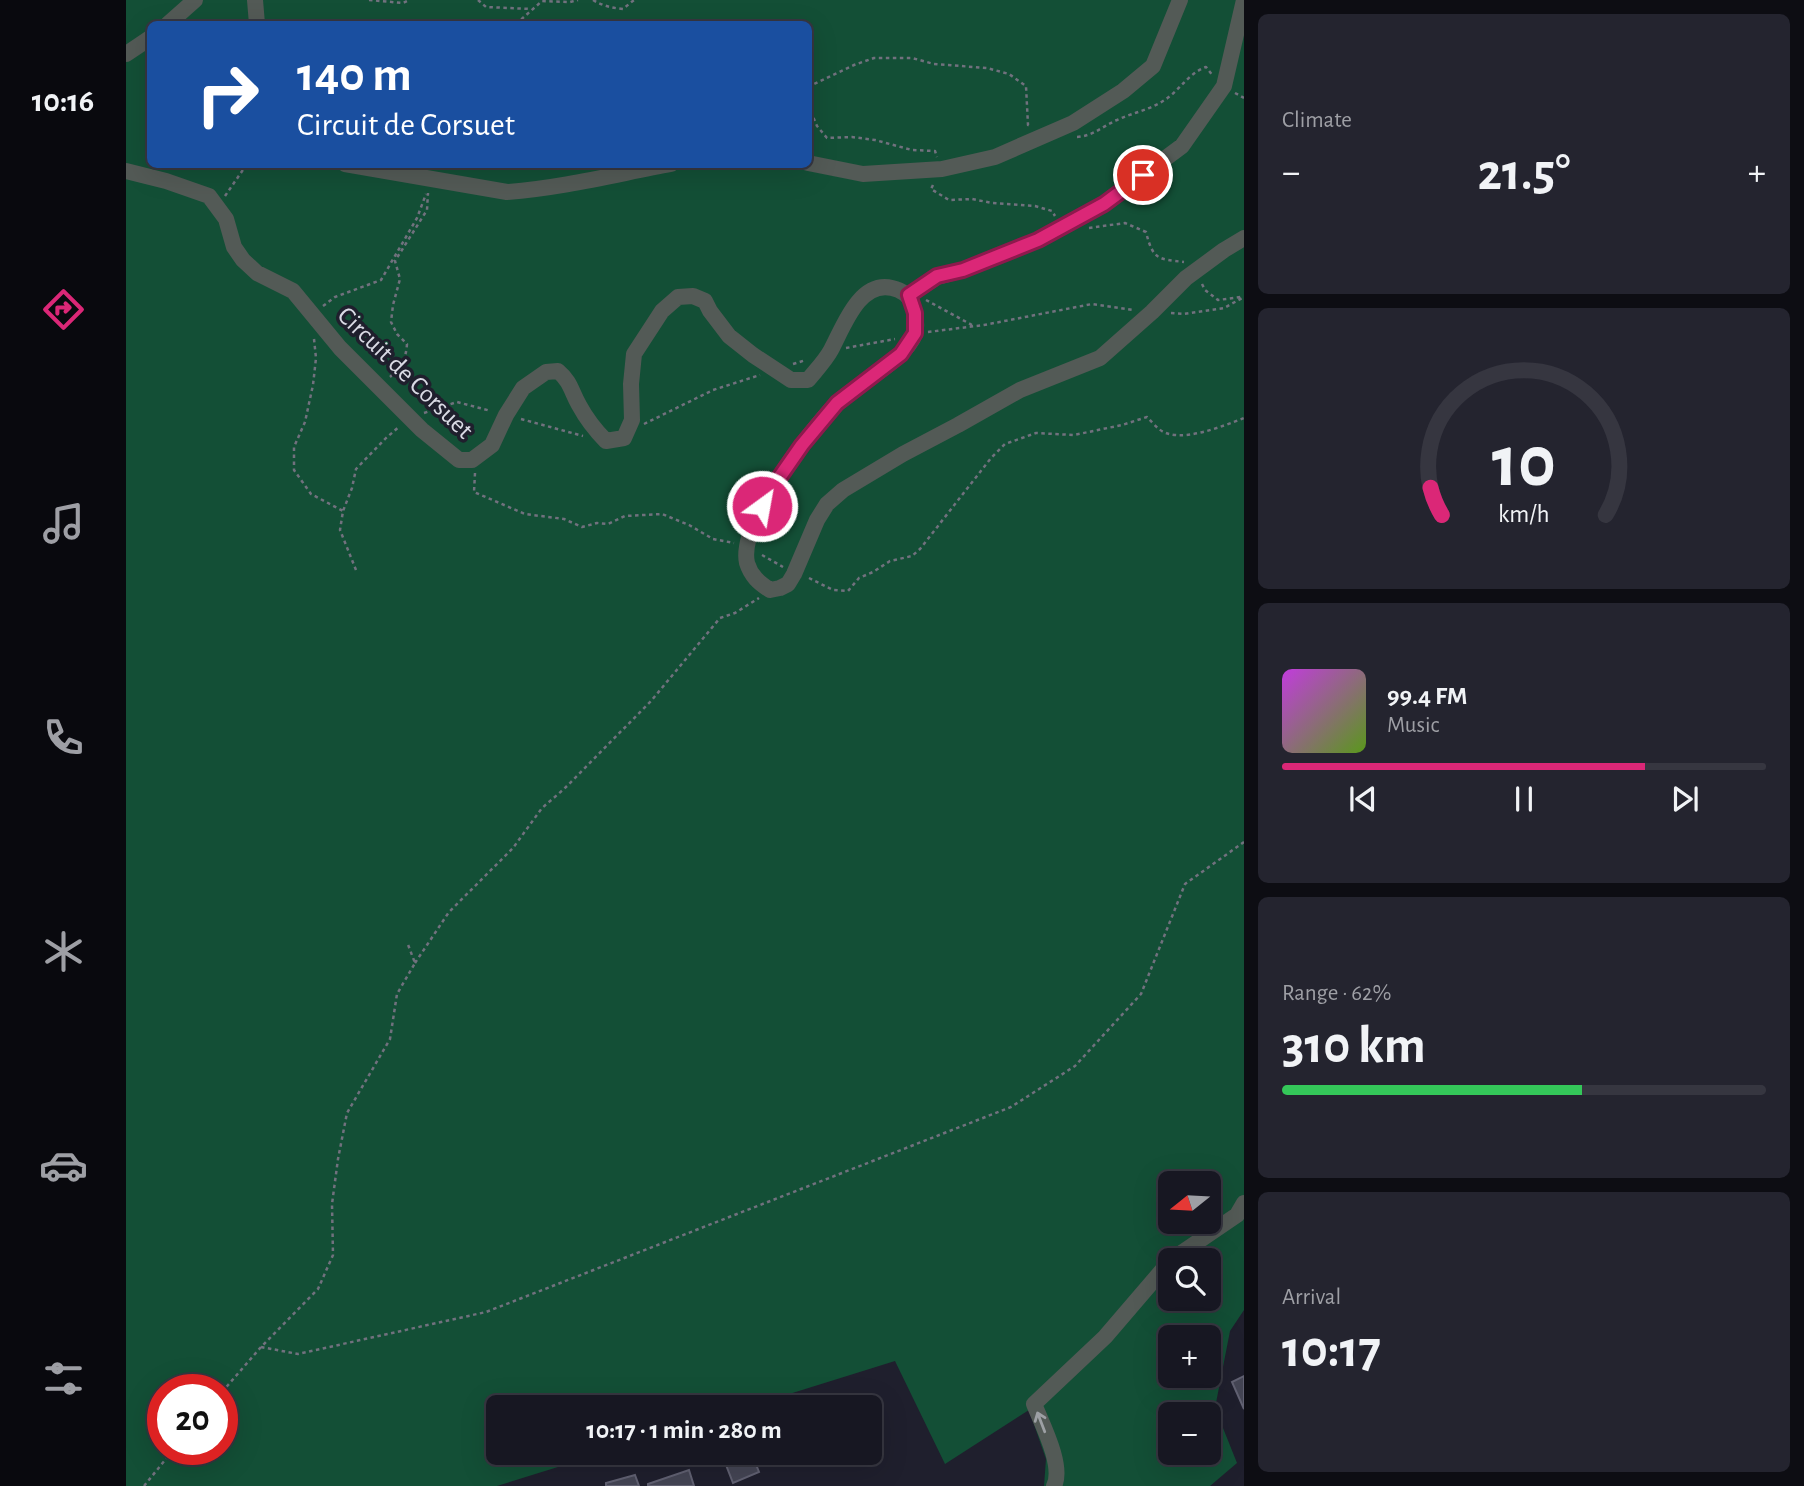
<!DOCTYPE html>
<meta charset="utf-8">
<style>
:root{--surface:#171722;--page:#24242f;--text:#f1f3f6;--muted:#9e9fa5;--line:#363640;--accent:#db2777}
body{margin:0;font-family:"Alegreya Sans",sans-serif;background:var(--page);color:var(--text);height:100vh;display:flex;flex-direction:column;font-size:26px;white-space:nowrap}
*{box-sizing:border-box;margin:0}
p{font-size:23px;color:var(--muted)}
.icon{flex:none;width:38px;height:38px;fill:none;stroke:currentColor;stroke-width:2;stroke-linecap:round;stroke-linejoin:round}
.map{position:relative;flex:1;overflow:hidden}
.drawer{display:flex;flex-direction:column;gap:14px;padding:14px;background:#0d0d13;width:560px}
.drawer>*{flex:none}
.top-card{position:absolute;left:21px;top:21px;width:665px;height:147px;border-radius:10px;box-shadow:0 7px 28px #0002,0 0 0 2px var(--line);background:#1a4fa0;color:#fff;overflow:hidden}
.needle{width:46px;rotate:252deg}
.controls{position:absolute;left:1032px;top:1171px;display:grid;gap:14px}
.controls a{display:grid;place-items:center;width:63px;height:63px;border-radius:10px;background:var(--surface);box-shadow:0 7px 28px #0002,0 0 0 2px var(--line);font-size:35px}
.speed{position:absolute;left:21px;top:1374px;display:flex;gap:14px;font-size:35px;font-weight:700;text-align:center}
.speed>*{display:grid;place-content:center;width:91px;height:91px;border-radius:50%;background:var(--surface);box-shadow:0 7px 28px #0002,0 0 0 2px var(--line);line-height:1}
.speed .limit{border:10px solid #d22;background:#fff;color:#111}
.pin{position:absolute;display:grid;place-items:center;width:60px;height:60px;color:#fff;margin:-30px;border:4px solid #fff;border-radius:50%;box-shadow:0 2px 7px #0007}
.me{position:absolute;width:77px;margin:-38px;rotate:32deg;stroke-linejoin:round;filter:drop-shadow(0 0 5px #0008)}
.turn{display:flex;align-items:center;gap:24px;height:147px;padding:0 35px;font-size:32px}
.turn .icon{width:91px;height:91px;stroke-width:2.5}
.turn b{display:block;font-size:49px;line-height:60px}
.big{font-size:52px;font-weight:700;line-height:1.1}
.drawer .card{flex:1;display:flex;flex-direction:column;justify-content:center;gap:10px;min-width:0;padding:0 24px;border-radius:10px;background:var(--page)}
.drawer .dial{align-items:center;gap:0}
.dial svg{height:182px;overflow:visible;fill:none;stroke:var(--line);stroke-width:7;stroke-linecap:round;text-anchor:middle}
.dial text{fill:var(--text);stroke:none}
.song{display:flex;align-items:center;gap:21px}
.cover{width:84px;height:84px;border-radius:10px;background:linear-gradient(135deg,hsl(290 70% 55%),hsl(90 70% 35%))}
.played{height:7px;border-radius:4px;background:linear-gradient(90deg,var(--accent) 75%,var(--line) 75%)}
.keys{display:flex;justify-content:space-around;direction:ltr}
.heat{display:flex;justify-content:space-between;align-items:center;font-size:38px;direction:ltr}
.charge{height:10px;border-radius:5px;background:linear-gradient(90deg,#34c759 62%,var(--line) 0)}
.trip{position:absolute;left:360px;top:1395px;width:396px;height:70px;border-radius:10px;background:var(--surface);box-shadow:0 7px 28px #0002,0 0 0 2px var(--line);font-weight:700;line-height:70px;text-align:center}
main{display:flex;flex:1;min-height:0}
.tabs{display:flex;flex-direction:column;width:126px;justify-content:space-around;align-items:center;background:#09090e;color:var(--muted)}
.tabs .icon{width:49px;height:49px}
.tabs .current{color:var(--accent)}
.tabs b{font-size:32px;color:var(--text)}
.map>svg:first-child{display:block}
</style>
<main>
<nav class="tabs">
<b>10:16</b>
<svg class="icon current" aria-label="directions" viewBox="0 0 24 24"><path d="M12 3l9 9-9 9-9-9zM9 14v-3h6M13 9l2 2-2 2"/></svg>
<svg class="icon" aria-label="music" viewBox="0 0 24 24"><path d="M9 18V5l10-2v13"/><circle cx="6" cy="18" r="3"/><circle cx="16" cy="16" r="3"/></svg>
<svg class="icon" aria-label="phone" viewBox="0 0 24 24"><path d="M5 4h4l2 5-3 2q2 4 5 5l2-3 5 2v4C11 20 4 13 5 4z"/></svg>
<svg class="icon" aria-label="climate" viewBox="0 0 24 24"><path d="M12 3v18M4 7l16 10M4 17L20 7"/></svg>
<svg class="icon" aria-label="car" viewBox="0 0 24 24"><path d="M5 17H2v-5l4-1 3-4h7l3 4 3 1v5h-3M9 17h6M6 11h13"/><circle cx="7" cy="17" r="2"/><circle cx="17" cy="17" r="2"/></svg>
<svg class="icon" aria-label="filters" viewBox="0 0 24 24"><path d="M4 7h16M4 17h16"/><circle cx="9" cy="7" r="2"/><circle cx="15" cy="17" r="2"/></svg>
</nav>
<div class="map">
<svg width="1118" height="1486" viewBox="0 0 1118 1486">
<rect width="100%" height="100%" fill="#1f1f2d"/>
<path fill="#134f36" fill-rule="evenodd" d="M0,0H1118V1310L1104,1331L1089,1408L1111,1463L1084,1486H918L920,1459L903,1410L819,1464L769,1361L622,1407H373V1452L477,1453L371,1486H0ZM24,24H682V164H24ZM1045,1183H1083V1222H1045ZM1045,1260H1083V1298H1045ZM1045,1337H1083V1376H1045ZM37,1390H96V1449H37ZM1045,1414H1083V1452H1045Z"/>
<path fill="#444554" stroke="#616172" stroke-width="2" d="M1118,1376V1409L1106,1382Z
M595,1452H625L633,1472L607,1483Z
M563,1470L568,1486H522V1484Z
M509,1475L513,1486H480V1483Z"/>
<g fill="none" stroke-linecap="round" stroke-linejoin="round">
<path stroke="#71717e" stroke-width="2.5" stroke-dasharray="3.5 3.5" stroke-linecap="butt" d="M243,0L277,3L283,0
M352,0L360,7L405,9
M467,0C477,6 486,8 497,9L508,0
M390,24L416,1L444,2L452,0
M682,87L728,65L748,58H786L808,64L861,68L883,74L900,86L902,125H904
M1109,93L1118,98
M682,105L691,126L701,138L726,137L749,140L786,150L809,151L811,157
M951,137C967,136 977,126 991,120C1006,113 1023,110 1037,101C1054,91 1061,74 1080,67L1087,76
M807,185L805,189L823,200L846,199L866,203L909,206L926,211L929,216
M99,196L121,164
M963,228L999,223L1020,232C1027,260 1032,259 1058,262
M1076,284L1079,290L1092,300L1115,297
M800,300L846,325
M197,306L209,297L255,280L291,218L300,194
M1045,313L1058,314L1098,308L1118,297
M802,332L858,325L966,304L1007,310
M188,339L190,358L187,385L179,422L168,447V470L185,494L217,511
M720,348L769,339
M667,364L680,360
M264,377C275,367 280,359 281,344L271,334L265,322L267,305L274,279L269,261L301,210L302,193
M298,413L331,402L365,411
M395,419L457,436
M518,424L587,390L634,375
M349,473L348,492L399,514L438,519L456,527L471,523L482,524L499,516L536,514L563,525L587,539L608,543
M636,555L657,567
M230,570L214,530L217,511L226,488L230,469L260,438L274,426
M683,578L707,590L722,591L733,578L747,572L764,561L786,556L794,549L865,458L879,444L910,433L948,435L996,425L1021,417C1025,421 1029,426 1033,429C1052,445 1097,426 1118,418
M289,963L323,912L387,848L416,808L438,789L525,701L594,618L609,613L633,598
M135,1347L172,1354L360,1312L885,1107L949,1066L1015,994L1059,884L1118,842
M96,1392L135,1347L192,1289L207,1255L206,1204L212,1159L221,1113L264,1039L271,994L289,963L281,942
M18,1486L48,1449"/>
<path stroke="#535a56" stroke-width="16" d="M129,0L131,24
M42,24L69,0
M0,54L24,38
M682,163L737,174L816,169L869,157L947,123L997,91L1027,66L1054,0
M219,164L381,192C436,188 491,174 545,164
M0,171L40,181L83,196L100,219L108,247L117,260L131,273L167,291L214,348L296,430L333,460H346L366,445L380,415L397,388L420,372L432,371C445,382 445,391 453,405C460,418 469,430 480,441L498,438L506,420L505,384L508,354L536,311L552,297L567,296L579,301L584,311L603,336L627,355L665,380H682C690,370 699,361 705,350C717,328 733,280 766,288C775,290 782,294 786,303C789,312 792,324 789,334C779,361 731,383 710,404C683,432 612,523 621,563C625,576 633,583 644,590L654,588L662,584L668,574L691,520L701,504L717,490L777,454L832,425L894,390L974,358L1026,312L1060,278L1098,250L1118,238
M783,295L811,277L837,270L912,240L978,204L1056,146L1098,86L1118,0
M1045,1260L1111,1215L1118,1203
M928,1486C938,1466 916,1424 908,1404L979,1337L1045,1260"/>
</g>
<defs><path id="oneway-shaft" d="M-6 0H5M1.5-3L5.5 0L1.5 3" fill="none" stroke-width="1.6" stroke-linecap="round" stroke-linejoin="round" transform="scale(1.75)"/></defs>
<use stroke="#9da0a4" href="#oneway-shaft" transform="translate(915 1422) rotate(-111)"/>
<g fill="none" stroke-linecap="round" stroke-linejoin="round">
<defs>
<path id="route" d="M636,506L644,491L676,445L711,403L775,354L789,333V313L783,295L811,276L837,270L912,240L978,204L1017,175"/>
</defs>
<use href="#route" stroke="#8e194d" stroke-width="18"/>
<use href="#route" stroke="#db2777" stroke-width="12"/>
</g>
<g text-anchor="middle" stroke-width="7" stroke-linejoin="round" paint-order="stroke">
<g font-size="26" fill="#d9dae4" stroke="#1f1f2d">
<text transform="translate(280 372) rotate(44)" y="9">Circuit de Corsuet</text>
</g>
</g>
</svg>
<div class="controls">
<a><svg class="needle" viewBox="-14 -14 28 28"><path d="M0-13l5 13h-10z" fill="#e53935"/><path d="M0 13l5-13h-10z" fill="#9e9fa5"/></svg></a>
<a><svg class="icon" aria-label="search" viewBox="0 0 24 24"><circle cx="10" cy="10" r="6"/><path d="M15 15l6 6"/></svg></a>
<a>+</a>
<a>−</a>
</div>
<div class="speed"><div class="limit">20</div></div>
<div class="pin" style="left:1017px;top:175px;background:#d93025"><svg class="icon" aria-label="arrive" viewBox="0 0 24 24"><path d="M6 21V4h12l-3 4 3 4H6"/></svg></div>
<svg class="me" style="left:636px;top:506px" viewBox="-20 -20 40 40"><circle r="17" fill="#db2777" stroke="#fff" stroke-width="3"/><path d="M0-11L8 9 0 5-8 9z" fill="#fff"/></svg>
<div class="trip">10:17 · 1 min · 280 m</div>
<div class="top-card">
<div class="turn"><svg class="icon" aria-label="right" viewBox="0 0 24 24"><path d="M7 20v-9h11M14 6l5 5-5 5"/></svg><div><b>140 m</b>Circuit de Corsuet</div></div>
</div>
</div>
<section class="drawer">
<div class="card"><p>Climate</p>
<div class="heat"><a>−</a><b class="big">21.5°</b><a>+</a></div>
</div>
<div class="card dial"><svg viewBox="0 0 100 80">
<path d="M14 69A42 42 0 1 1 86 69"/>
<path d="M14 69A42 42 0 0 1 9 57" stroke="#db2777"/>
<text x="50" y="56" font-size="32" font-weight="700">10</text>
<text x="50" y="72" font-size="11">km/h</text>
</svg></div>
<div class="card">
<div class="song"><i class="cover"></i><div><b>99.4 FM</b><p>Music</p></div></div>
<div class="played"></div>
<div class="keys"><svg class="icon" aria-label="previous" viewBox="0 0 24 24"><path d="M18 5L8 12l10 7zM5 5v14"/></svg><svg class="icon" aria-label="pause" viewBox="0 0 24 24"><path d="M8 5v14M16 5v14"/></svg><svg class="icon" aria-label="next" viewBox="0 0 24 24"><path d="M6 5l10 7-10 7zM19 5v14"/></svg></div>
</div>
<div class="card"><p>Range · 62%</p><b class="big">310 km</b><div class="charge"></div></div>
<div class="card"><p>Arrival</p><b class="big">10:17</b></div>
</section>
</main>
